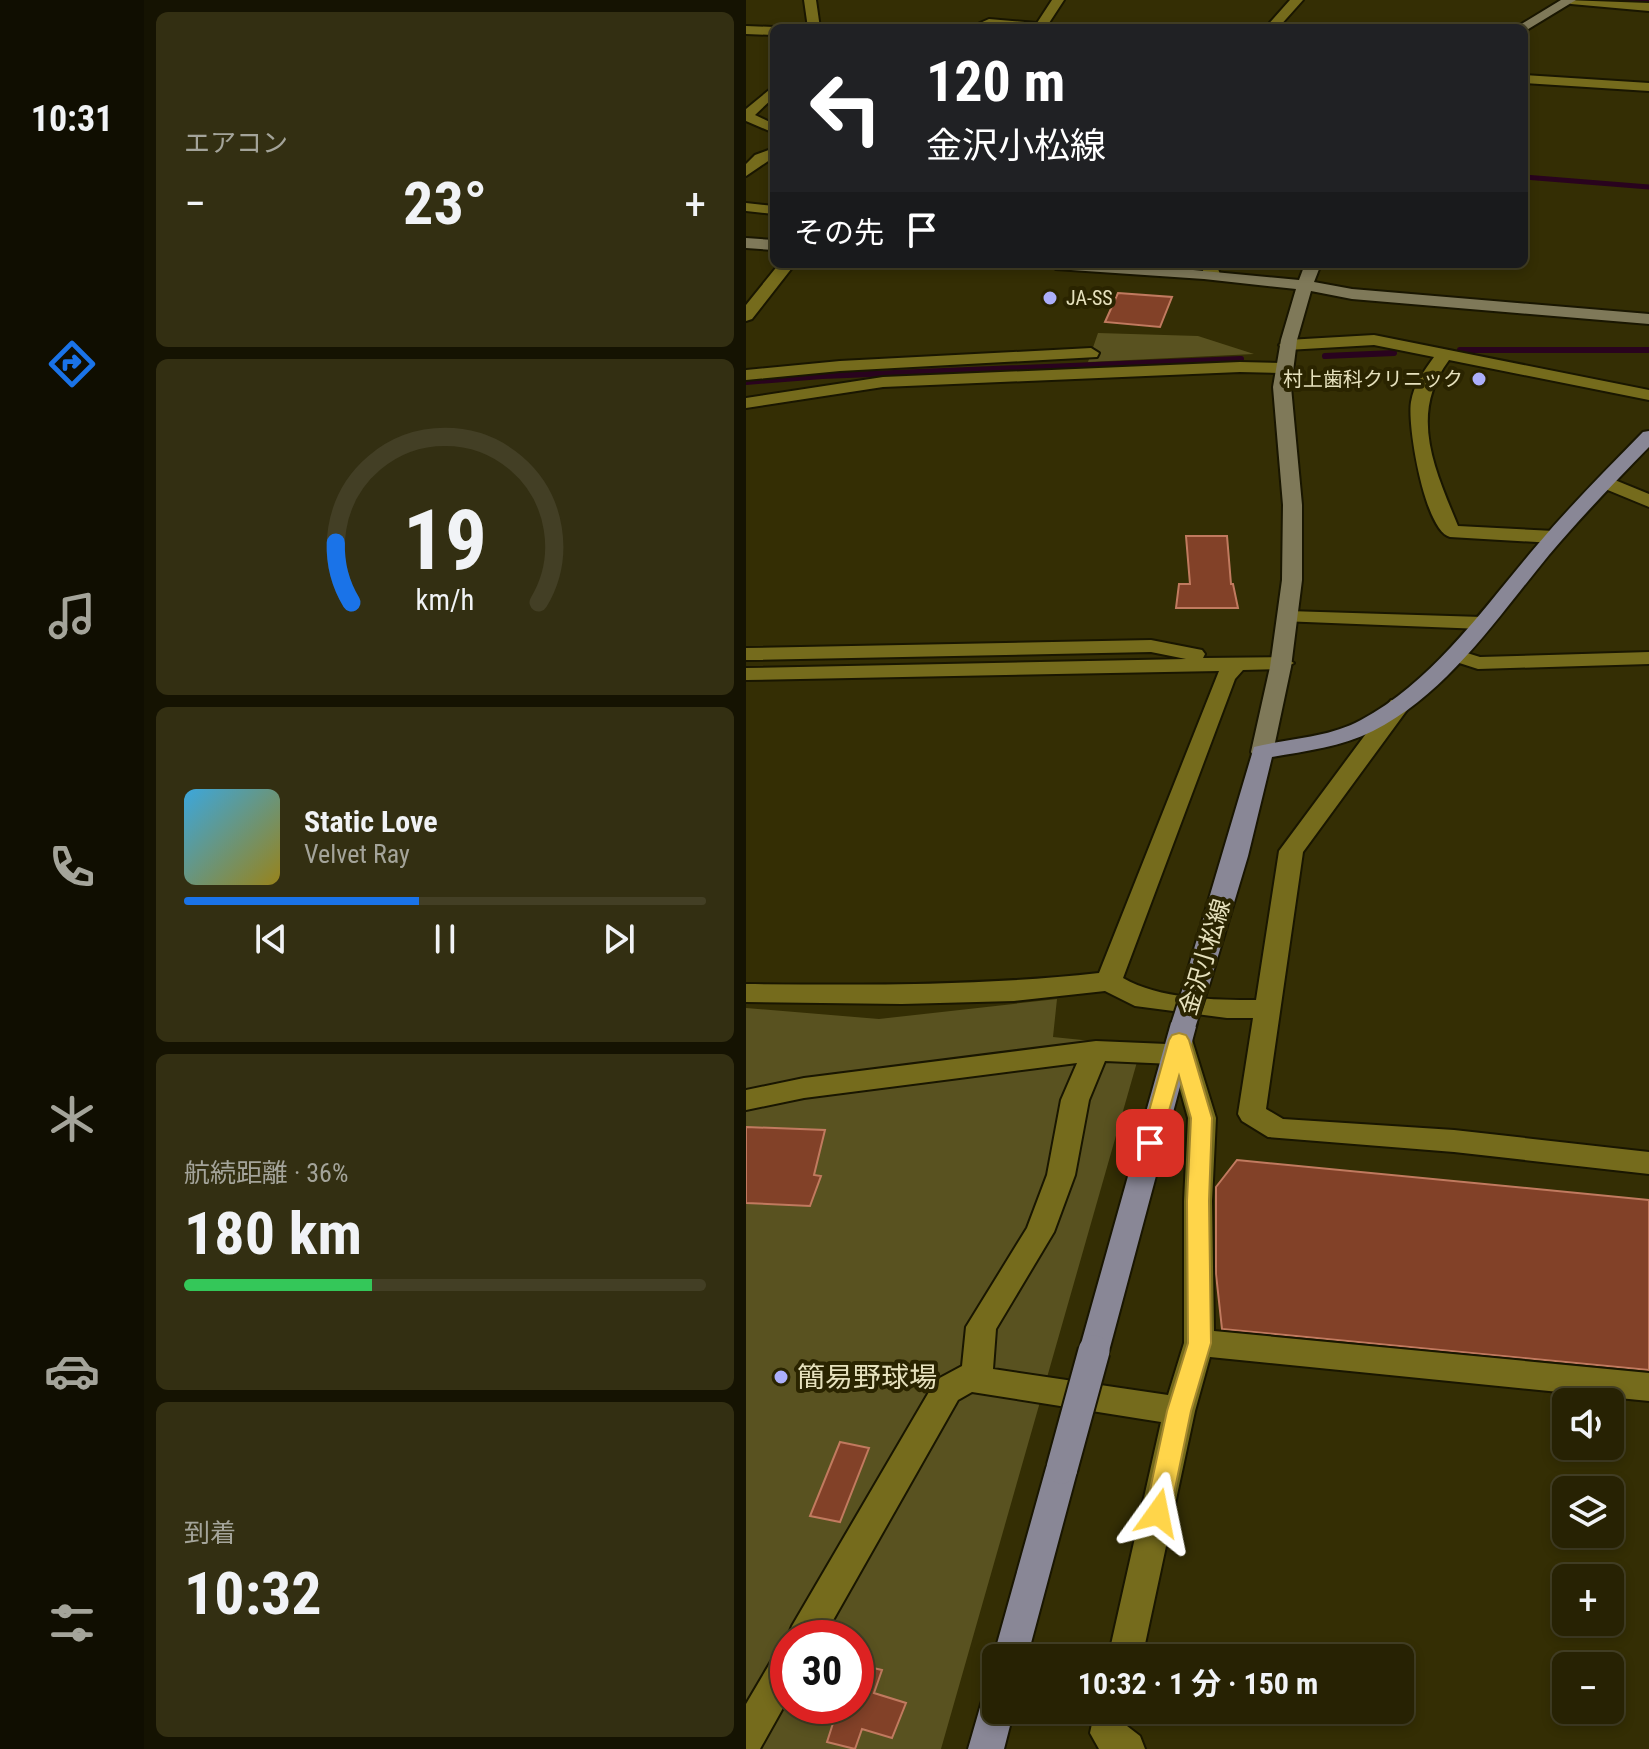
<!DOCTYPE html>
<html lang="ja">
<meta charset="utf-8">
<style>
:root{--surface:#272203;--page:#332f12;--text:#f1f3f6;--muted:#a4a49a;--line:#433f25;--accent:#1a73e8}
body{margin:0;font-family:"Roboto Condensed","Noto Sans JP",sans-serif;background:var(--page);color:var(--text);height:100vh;display:flex;flex-direction:column;font-size:30px;white-space:nowrap}
*{box-sizing:border-box;margin:0}
p{font-size:26px;color:var(--muted)}
.icon{flex:none;width:44px;height:44px;fill:none;stroke:currentColor;stroke-width:2;stroke-linecap:round;stroke-linejoin:round}
.map{position:relative;flex:1;overflow:hidden}
.sheet{display:flex;flex-direction:column;gap:12px;padding:12px;background:#151302;width:602px}
.sheet>*{flex:none}
.banner{position:absolute;left:24px;top:24px;width:758px;height:244px;border-radius:12px;box-shadow:0 4px 12px #0003,0 0 0 2px var(--line);background:#202124;color:#fff;overflow:hidden}
.controls{position:absolute;left:806px;top:1388px;display:grid;gap:16px}
.controls a{display:grid;place-items:center;width:72px;height:72px;border-radius:12px;background:var(--surface);box-shadow:0 4px 12px #0003,0 0 0 2px var(--line);font-size:40px}
.speed{position:absolute;left:24px;top:1620px;display:flex;gap:16px;font-size:40px;font-weight:700;text-align:center}
.speed>*{display:grid;place-content:center;width:104px;height:104px;border-radius:50%;background:var(--surface);box-shadow:0 4px 12px #0003,0 0 0 2px var(--line);line-height:1}
.speed .limit{border:12px solid #d22;background:#fff;color:#111}
.pin{position:absolute;display:grid;place-items:center;width:68px;height:68px;color:#fff;margin:-34px;border-radius:16px;box-shadow:0 4px 12px #0006}
.me{position:absolute;width:88px;margin:-44px;rotate:12deg;stroke-linejoin:round;filter:drop-shadow(0 0 6px #0008)}
.turn{display:flex;align-items:center;gap:28px;height:168px;padding:0 24px;font-size:36px}
.turn .icon{width:104px;height:104px;stroke-width:2.5}
.turn b{display:block;font-size:56px;line-height:68px}
.then{display:flex;align-items:center;height:76px;padding:0 24px;background:#0003;gap:16px;font-size:30px}
.big{font-size:60px;font-weight:700;line-height:1.1}
.sheet .widget{flex:1;display:flex;flex-direction:column;justify-content:center;gap:12px;min-width:0;padding:0 28px;border-radius:12px;background:var(--page)}
.sheet .dial{align-items:center;gap:0}
.dial svg{height:208px;overflow:visible;fill:none;stroke:var(--line);stroke-width:7;stroke-linecap:round;text-anchor:middle}
.dial text{fill:var(--text);stroke:none}
.song{display:flex;align-items:center;gap:24px}
.cover{width:96px;height:96px;border-radius:12px;background:linear-gradient(135deg,hsl(200 70% 55%),hsl(50 70% 35%))}
.played{height:8px;border-radius:4px;background:linear-gradient(90deg,var(--accent) 45%,var(--line) 45%)}
.keys{display:flex;justify-content:space-around;direction:ltr}
.heat{display:flex;justify-content:space-between;align-items:center;font-size:44px;direction:ltr}
.charge{height:12px;border-radius:6px;background:linear-gradient(90deg,#34c759 36%,var(--line) 0)}
.trip{position:absolute;left:236px;top:1644px;width:432px;height:80px;border-radius:12px;background:var(--surface);box-shadow:0 4px 12px #0003,0 0 0 2px var(--line);font-weight:700;line-height:80px;text-align:center}
main{display:flex;flex:1;min-height:0}
.dock{display:flex;flex-direction:column;width:144px;justify-content:space-around;align-items:center;background:#100e01;color:var(--muted)}
.dock .icon{width:56px;height:56px}
.dock .selected{color:var(--accent)}
.dock b{font-size:36px;color:var(--text)}
.map>svg:first-child{display:block}
</style>
<main>
<nav class="dock">
<b>10:31</b>
<svg class="icon selected" aria-label="directions" viewBox="0 0 24 24"><path d="M12 3l9 9-9 9-9-9zM9 14v-3h6M13 9l2 2-2 2"/></svg>
<svg class="icon" aria-label="music" viewBox="0 0 24 24"><path d="M9 18V5l10-2v13"/><circle cx="6" cy="18" r="3"/><circle cx="16" cy="16" r="3"/></svg>
<svg class="icon" aria-label="phone" viewBox="0 0 24 24"><path d="M5 4h4l2 5-3 2q2 4 5 5l2-3 5 2v4C11 20 4 13 5 4z"/></svg>
<svg class="icon" aria-label="climate" viewBox="0 0 24 24"><path d="M12 3v18M4 7l16 10M4 17L20 7"/></svg>
<svg class="icon" aria-label="car" viewBox="0 0 24 24"><path d="M5 17H2v-5l4-1 3-4h7l3 4 3 1v5h-3M9 17h6M6 11h13"/><circle cx="7" cy="17" r="2"/><circle cx="17" cy="17" r="2"/></svg>
<svg class="icon" aria-label="filters" viewBox="0 0 24 24"><path d="M4 7h16M4 17h16"/><circle cx="9" cy="7" r="2"/><circle cx="15" cy="17" r="2"/></svg>
</nav>
<section class="sheet">
<div class="widget"><p>エアコン</p>
<div class="heat"><a>−</a><b class="big">23°</b><a>+</a></div>
</div>
<div class="widget dial"><svg viewBox="0 0 100 80">
<path d="M14 69A42 42 0 1 1 86 69"/>
<path d="M14 69A42 42 0 0 1 8 46" stroke="#1a73e8"/>
<text x="50" y="56" font-size="32" font-weight="700">19</text>
<text x="50" y="72" font-size="11">km/h</text>
</svg></div>
<div class="widget">
<div class="song"><i class="cover"></i><div><b>Static Love</b><p>Velvet Ray</p></div></div>
<div class="played"></div>
<div class="keys"><svg class="icon" aria-label="previous" viewBox="0 0 24 24"><path d="M18 5L8 12l10 7zM5 5v14"/></svg><svg class="icon" aria-label="pause" viewBox="0 0 24 24"><path d="M8 5v14M16 5v14"/></svg><svg class="icon" aria-label="next" viewBox="0 0 24 24"><path d="M6 5l10 7-10 7zM19 5v14"/></svg></div>
</div>
<div class="widget"><p>航続距離 · 36%</p><b class="big">180 km</b><div class="charge"></div></div>
<div class="widget"><p>到着</p><b class="big">10:32</b></div>
</section>
<div class="map">
<svg width="903" height="1749" viewBox="0 0 903 1749">
<rect width="100%" height="100%" fill="#342e04"/>
<path fill="#595220" fill-rule="evenodd" d="M352,333L452,336L508,354L342,362Z
M311,999L307,1037L346,1041L391,1062L195,1749H0V1008L133,1019ZM42,1638H110V1706H42Z"/>
<g fill="none" stroke-linecap="round" stroke-linejoin="round">
<path stroke="#29031e" stroke-width="5" d="M874,0L903,2
M778,177L903,187"/>
<path stroke="#29031e" stroke-width="6" d="M714,350H903
M579,356L648,353
M0,382L76,376L495,359"/>
</g>
<path fill="#824128" stroke="#c17a5f" stroke-width="2" d="M372,293L426,297L414,327L359,322Z
M440,536H481L485,584H487L492,608H430L433,584H444Z
M0,1127L79,1130L68,1175L75,1176L64,1206L0,1203Z
M491,1160L903,1200V1370L476,1329L470,1274V1187Z
M94,1442L123,1448L94,1522L64,1516Z
M110,1664L136,1670L128,1693L160,1703L146,1738L116,1729L109,1749L81,1742L88,1720L60,1710V1706H110Z"/>
<g fill="none" stroke-linecap="round" stroke-linejoin="round">
<defs>
<path id="street" d="M58,0H70L74,28H62Z
M306,0H318L303,23L321,28H223L243,19L291,23Z
M544,0H557L532,28H519Z
M819,0L903,3V11L825,4Z
M0,26L28,27L31,28H28V35L0,34Z
M778,75L903,83V91L778,83Z
M28,86V97L9,115L28,124V133L0,121V109Z
M28,148V157L0,176V164L9,155Z
M0,203L28,206V214L0,211Z
M33,264H49L6,319L0,321V305Z
M454,264H470L474,274L472,277H460Z
M628,335L903,390V400L703,360C662,414 689,470 712,526L808,531L818,537L808,543L704,537C679,531 661,426 665,402C668,384 678,371 688,357L628,345L541,350L533,345L541,340Z
M345,348L353,353L351,357L94,371L0,380V370L94,361Z
M494,362L537,363L546,368L537,373L494,372L137,387L0,408V398L137,377Z
M859,476L903,494V507L852,486L850,482Z
M542,611L736,617L746,623L736,629L535,621L532,617L535,613Z
M405,640L456,650L459,654L457,658L537,657L548,663L537,669L497,670L489,679L377,978C413,999 468,1000 510,1000L533,851L645,700H661L664,705L661,710L557,852L520,1109L537,1119L708,1130L903,1152V1174L708,1152L522,1137L496,1121L492,1114L507,1018H481L389,1006L359,991L268,1001L156,1004L0,1002V984C119,985 235,986 353,973L473,671L0,680V668L440,659L405,652L0,660V648Z
M708,649L734,657L903,652V664L732,669L701,659L698,655Z
M433,1030L442,1033L446,1040L470,1118L466,1201L468,1331L903,1373V1401L464,1357L449,1411L396,1658H362L415,1422L226,1392L212,1400L77,1638H42V1641L41,1638L46,1626L190,1380L216,1366L220,1327L281,1228L301,1175L315,1100L331,1063L58,1098L0,1110V1090L58,1078L350,1041L421,1044L424,1033ZM359,1061L427,1064L442,1118L438,1201V1343L422,1395L247,1369L250,1329L308,1232L329,1175L343,1100Z
M42,1648V1699L14,1749H0V1704L30,1653Z
M349,1710H385L381,1726L394,1736L399,1749H353L344,1733Z"/>
<path id="secondary" d="M815,0H830L779,31L769,28Z
M0,238L28,240V250L0,248Z
M302,264H384L553,280L559,264H575L568,282L606,289L903,314V324L606,299L565,291L551,340L545,387L556,505V580L545,667L527,752L524,757H508L505,752L524,667L536,580L537,505L527,387L535,340L550,289L458,279L310,269Z"/>
<path id="primary" d="M903,431V447C869,482 835,517 803,555C751,618 701,694 627,731C595,747 560,751 526,757L502,856L463,986L459,993L450,995L441,993L437,986L508,747C544,738 582,738 615,720C689,680 738,607 792,544C825,505 861,469 897,432Z
M438,1013L447,1016L451,1023L363,1351L359,1360L348,1364L337,1360L333,1351L425,1023L429,1016Z
M316,1453L327,1458L332,1468L281,1658H250V1666L247,1658L300,1468L305,1458Z
M250,1692V1710H268L258,1749H222L237,1697Z"/>
</defs>
<use href="#street" stroke="#191601" stroke-width="4"/>
<use href="#secondary" stroke="#191601" stroke-width="4"/>
<use href="#primary" stroke="#191601" stroke-width="4"/>
<use href="#street" fill="#756b1c" fill-rule="evenodd"/>
<use href="#secondary" fill="#7f7959" fill-rule="evenodd"/>
<use href="#primary" fill="#898796" fill-rule="evenodd"/>
<defs>
<path id="primary-bridge-far1" d="M438,1023L450,986"/>
<path id="primary-bridge" d="M316,1468L348,1351"/>
</defs>
<use href="#primary-bridge-far1" stroke="#191601" stroke-width="28" stroke-linecap="butt"/>
<use href="#primary-bridge" stroke="#191601" stroke-width="35" stroke-linecap="butt"/>
<use href="#primary-bridge-far1" stroke="#898796" stroke-width="24"/>
<use href="#primary-bridge" stroke="#898796" stroke-width="31"/>
</g>
<path fill="#ffd54a" stroke="#a68a30" stroke-width="2" d="M433,1033L440,1035L443,1040L466,1118L463,1201L465,1343L445,1411L424,1513L420,1521L412,1525L403,1521L399,1513L421,1411L442,1343L441,1201L445,1118L433,1076L412,1149L404,1152L397,1149L394,1143L423,1040L426,1035Z"/>
<g fill="#acaffb" stroke="#2a2400" stroke-width="3">
<circle cx="304" cy="298" r="8"/>
<circle cx="733" cy="379" r="8"/>
<circle cx="35" cy="1377" r="8"/>
</g>
<g text-anchor="middle" stroke-width="8" stroke-linejoin="round" paint-order="stroke">
<g font-size="20" fill="#e6e1bd" stroke="#2a2400" text-anchor="start">
<text x="320" y="305">JA-SS</text>
<text x="717" y="386" text-anchor="end">村上歯科クリニック</text>
</g>
<g font-size="24" fill="#e6e1bd" stroke="#2a2400">
<text transform="translate(459 957) rotate(-73)" y="8">金沢小松線</text>
</g>
<g font-size="28" fill="#e6e1bd" stroke="#2a2400" text-anchor="start">
<text x="51" y="1387">簡易野球場</text>
</g>
</g>
</svg>
<div class="controls">
<a><svg class="icon" aria-label="sound" viewBox="0 0 24 24"><path d="M4 9h4l5-4v14l-5-4H4zM17 9q2 3 0 6"/></svg></a>
<a><svg class="icon" aria-label="layers" viewBox="0 0 24 24"><path d="M12 4l9 5-9 5-9-5zM3 14l9 5 9-5"/></svg></a>
<a>+</a>
<a>−</a>
</div>
<div class="speed"><div class="limit">30</div></div>
<div class="pin" style="left:404px;top:1143px;background:#d93025"><svg class="icon" aria-label="arrive" viewBox="0 0 24 24"><path d="M6 21V4h12l-3 4 3 4H6"/></svg></div>
<svg class="me" style="left:412px;top:1513px" viewBox="-20 -20 40 40"><path d="M0-17L14 15 0 8-14 15z" fill="#ffd54a" stroke="#fff" stroke-width="4"/></svg>
<div class="trip">10:32 · 1 分 · 150 m</div>
<div class="banner">
<div class="turn"><svg class="icon" aria-label="left" viewBox="0 0 24 24"><path d="M17 20v-9H6M10 6l-5 5 5 5"/></svg><div><b>120 m</b>金沢小松線</div></div>
<div class="then">その先<svg class="icon" aria-label="arrive" viewBox="0 0 24 24"><path d="M6 21V4h12l-3 4 3 4H6"/></svg></div>
</div>
</div>
</main>
